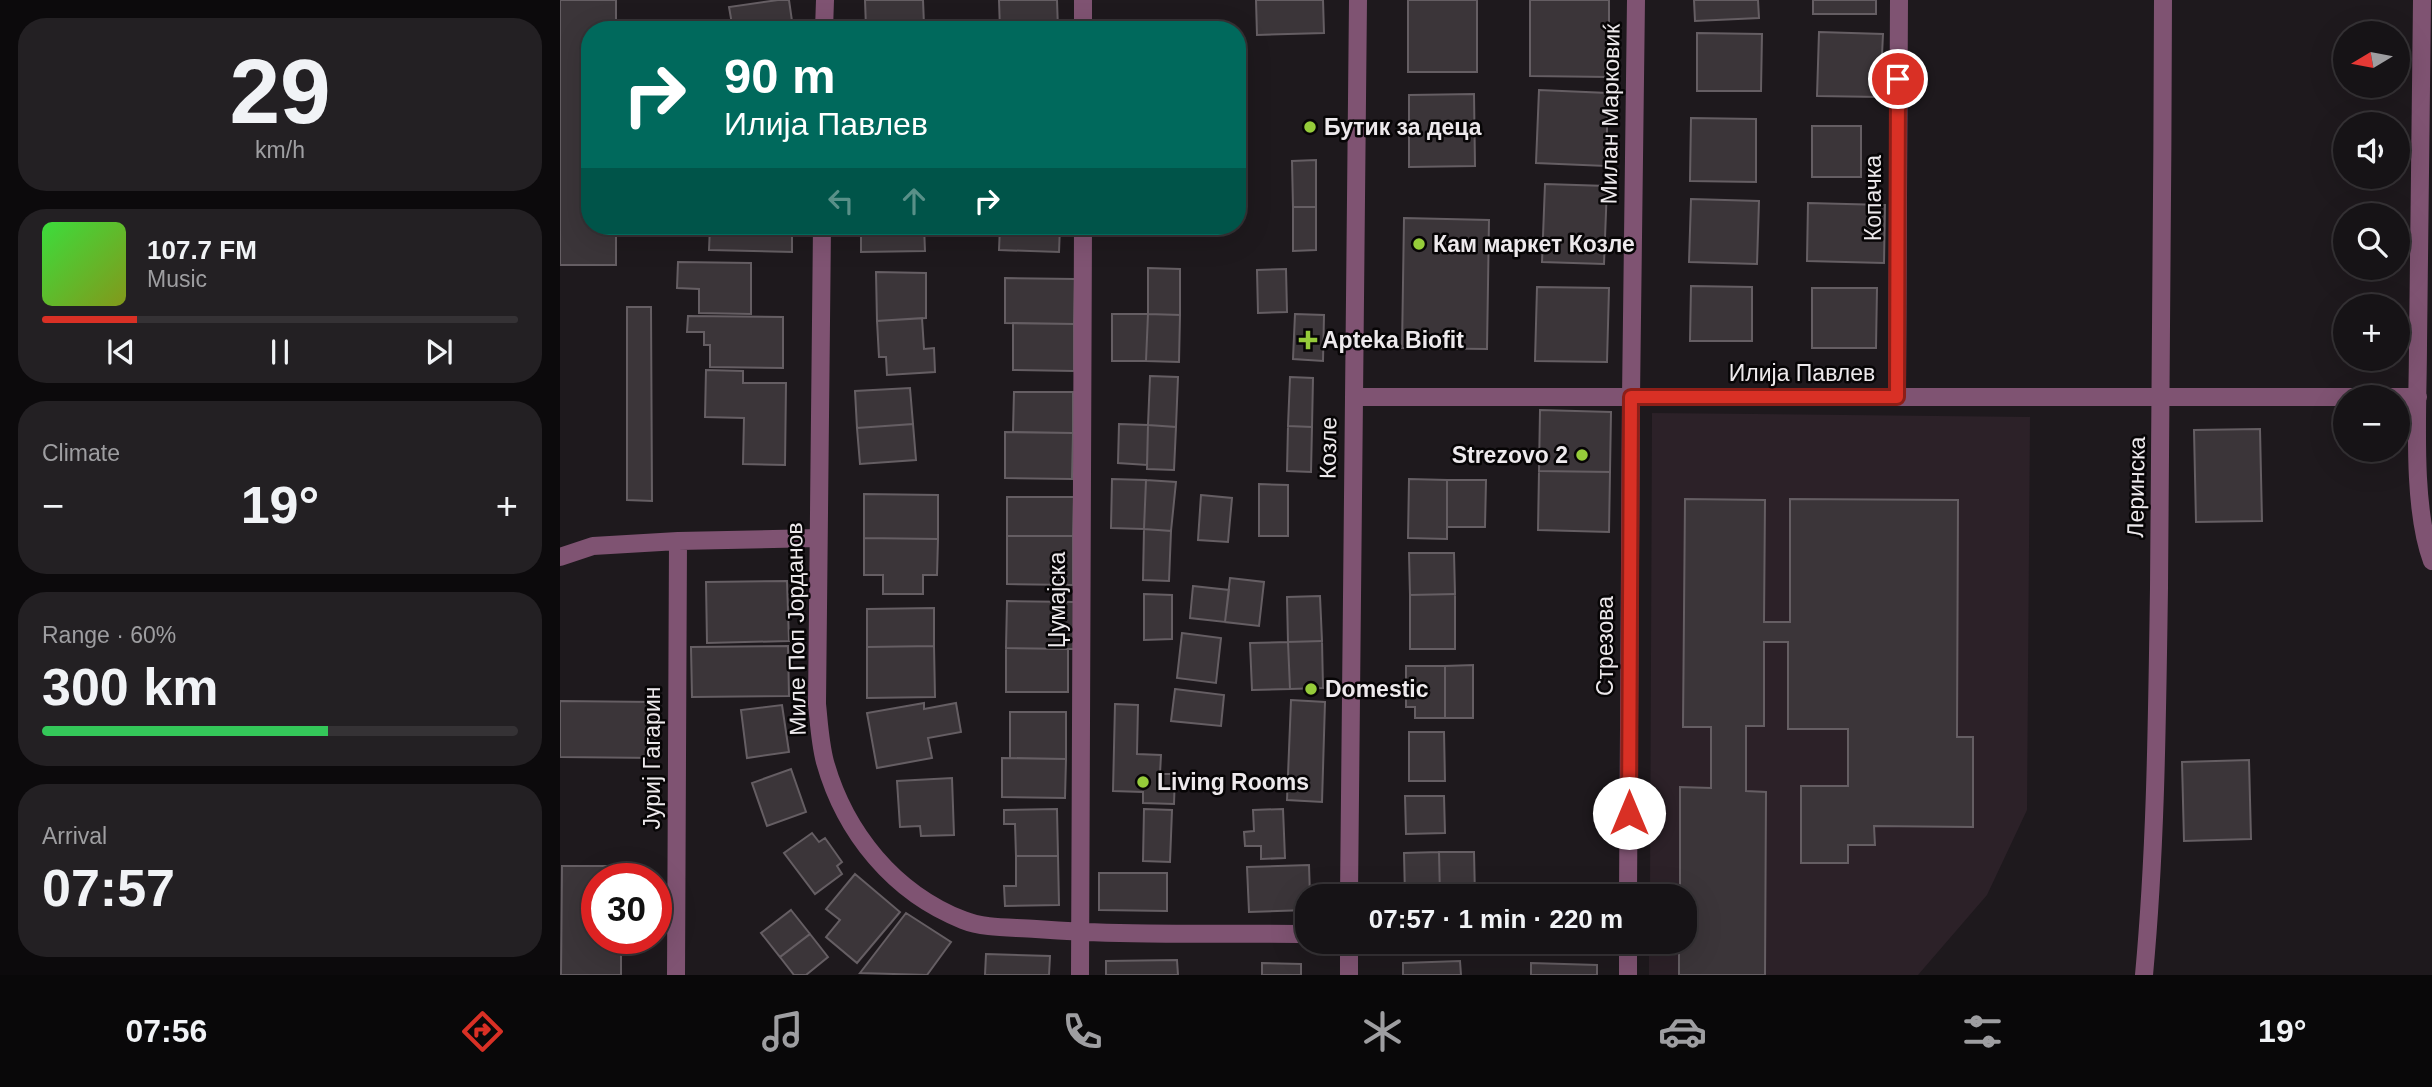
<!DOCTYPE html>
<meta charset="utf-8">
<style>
:root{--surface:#161316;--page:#232023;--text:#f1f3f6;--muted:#9e9ea1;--line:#353235;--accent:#d93025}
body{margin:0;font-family:Helvetica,sans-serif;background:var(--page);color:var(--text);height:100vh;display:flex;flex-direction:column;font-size:26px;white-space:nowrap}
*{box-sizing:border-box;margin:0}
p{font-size:23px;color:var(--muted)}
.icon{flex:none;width:38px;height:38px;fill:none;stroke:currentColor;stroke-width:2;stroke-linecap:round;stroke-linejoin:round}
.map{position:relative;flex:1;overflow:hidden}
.panel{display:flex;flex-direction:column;gap:18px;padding:18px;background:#0c0a0c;width:560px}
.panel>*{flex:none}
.guide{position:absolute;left:21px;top:21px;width:665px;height:214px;border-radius:28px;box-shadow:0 7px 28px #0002,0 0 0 2px var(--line);background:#00695c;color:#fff;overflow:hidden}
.needle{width:46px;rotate:260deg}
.tools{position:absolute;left:1773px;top:21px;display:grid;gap:14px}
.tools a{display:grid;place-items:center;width:77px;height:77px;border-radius:50%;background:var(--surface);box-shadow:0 7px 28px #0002,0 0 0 2px var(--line);font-size:35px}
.speed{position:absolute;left:21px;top:863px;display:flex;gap:14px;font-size:35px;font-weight:700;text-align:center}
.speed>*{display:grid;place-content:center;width:91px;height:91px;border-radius:50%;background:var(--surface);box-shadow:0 7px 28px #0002,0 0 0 2px var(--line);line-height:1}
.speed .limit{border:10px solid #d22;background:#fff;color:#111}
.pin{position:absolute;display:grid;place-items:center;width:60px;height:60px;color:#fff;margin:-30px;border:4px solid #fff;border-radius:50%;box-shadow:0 2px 7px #0007}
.me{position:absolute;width:77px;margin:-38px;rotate:0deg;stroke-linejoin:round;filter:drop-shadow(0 0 5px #0008)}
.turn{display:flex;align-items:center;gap:24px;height:147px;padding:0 28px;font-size:32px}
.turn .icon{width:91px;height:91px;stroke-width:2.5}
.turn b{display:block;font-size:49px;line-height:60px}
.lanes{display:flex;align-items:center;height:66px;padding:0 28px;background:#0003;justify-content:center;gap:35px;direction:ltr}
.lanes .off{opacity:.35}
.big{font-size:52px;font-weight:700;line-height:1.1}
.panel .widget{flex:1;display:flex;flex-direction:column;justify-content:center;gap:10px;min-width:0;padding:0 24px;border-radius:28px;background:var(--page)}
.panel .dial{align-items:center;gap:0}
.dial b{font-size:91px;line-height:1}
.song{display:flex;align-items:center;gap:21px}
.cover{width:84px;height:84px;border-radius:10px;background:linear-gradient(135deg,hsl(120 70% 55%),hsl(70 70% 35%))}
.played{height:7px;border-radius:4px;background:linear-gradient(90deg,var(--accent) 20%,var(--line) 20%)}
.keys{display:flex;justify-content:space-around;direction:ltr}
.heat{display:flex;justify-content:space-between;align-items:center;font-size:38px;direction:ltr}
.charge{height:10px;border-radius:5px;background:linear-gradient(90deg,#34c759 60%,var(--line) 0)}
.trip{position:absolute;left:735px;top:884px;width:402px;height:70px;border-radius:28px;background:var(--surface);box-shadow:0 7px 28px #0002,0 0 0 2px var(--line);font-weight:700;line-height:70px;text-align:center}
.menu{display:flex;height:112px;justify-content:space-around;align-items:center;background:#090809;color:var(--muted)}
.menu .icon{width:49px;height:49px}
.menu .selected{color:var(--accent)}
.menu b{font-size:32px;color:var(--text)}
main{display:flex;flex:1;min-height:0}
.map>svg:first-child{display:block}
</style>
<main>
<section class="panel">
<div class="widget dial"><b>29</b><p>km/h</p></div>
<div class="widget">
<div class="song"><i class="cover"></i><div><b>107.7 FM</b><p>Music</p></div></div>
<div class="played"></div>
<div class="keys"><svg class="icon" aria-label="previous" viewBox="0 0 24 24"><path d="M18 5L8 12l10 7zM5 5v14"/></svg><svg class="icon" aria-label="pause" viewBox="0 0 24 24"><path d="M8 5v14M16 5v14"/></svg><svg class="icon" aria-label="next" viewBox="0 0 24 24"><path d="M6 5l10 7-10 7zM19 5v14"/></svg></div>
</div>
<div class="widget"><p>Climate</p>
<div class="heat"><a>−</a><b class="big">19°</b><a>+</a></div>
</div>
<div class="widget"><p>Range · 60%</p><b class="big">300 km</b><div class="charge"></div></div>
<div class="widget"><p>Arrival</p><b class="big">07:57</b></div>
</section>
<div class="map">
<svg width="1872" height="975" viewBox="0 0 1872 975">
<rect width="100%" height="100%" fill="#1e191d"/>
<path fill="#2c2128" d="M1092,413L1470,417L1467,810L1427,895L1358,975H1089V942H1125V896H1090Z"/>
<path fill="#3b3539" stroke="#655e63" stroke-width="2" d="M0,0H56V30H30V226H56V265H0Z
M218,0H229L233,28L173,30L169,7Z
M305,0H363L364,25L306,28Z
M439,0H497L498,30H440Z
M696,0H763L764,33L697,35Z
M848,0H917V72H848Z
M970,0H1049V77L970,76Z
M1134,0H1198L1199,18L1135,21Z
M1253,0H1316V14H1253Z
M1259,32L1323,34L1320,97L1257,96Z
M1137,33L1202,34L1201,91H1137Z
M979,90L1048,93L1046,166L976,163Z
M914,94L915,166L849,167V95Z
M1131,118L1196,119V182L1130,181Z
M1252,126H1301V177H1252Z
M756,160V207H733L732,161Z
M985,184L1047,186L1044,264L982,262Z
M1131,199L1199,201L1197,264L1129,262Z
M1248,203L1325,205L1324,263L1247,261Z
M733,207H756V250L733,251Z
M844,218L929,220L927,349L842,348Z
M150,226H232V252L149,250Z
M301,226H364L365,251L301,252Z
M440,226H500L499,252L439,250Z
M118,262L191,263V314L139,313V289L117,288Z
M588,268L620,269V315L588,314Z
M726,269L727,312L698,313L697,270Z
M316,272L366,273V318L317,321Z
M445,278L515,279L514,324L445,323Z
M1131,286L1192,287V341H1130Z
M977,287L1049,288L1047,362L975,361Z
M1252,288H1317L1316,348H1252Z
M67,307H91L92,501L67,500Z
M552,314H588L586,361H552Z
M588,314L620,315L619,362L586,361Z
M735,314L764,315L763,361L733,359Z
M128,316L223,317V368L150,367V345H144V332H127Z
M362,318L364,349L374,348L375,372L327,375L326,357H319L317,321Z
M453,323L514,324V371L453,370Z
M146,370L183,371V383H226L225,465L183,464L184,418L145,417Z
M590,376L618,377L616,427L588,425Z
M730,377L753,378L752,427L728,426Z
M350,388L353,424L297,428L295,391Z
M454,392H513V433L453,432Z
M980,410L1051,412L1050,472L979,471Z
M353,424L356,460L300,464L297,428Z
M559,424L588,425L587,465L558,463Z
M588,425L616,427L614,470L587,469Z
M728,426L752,427L751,472L727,471Z
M1700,429L1702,521L1636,522L1634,430Z
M445,432L513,433L512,479L445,478Z
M979,471L1050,472L1049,532L978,530Z
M552,479L586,480L584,529L551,528Z
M849,479L887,480V539L848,538Z
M586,480L616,482L611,531L584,529Z
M887,480H926L925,527H887Z
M699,484L728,485V536H699Z
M304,494L378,495V539L304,538Z
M641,495L672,498L668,542L638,540Z
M447,497H514L513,536H447Z
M1125,499L1205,500L1204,622H1230V499L1398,500L1397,737H1413V827L1314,826L1315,845H1288V863H1241V786H1288V729H1228V642H1204V726H1186V791L1206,792L1205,975H1119V942H1125V896H1120V787L1151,788V727H1123Z
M584,529L611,531L609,581L583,580Z
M447,536H513V585L447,584Z
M304,538L378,539L377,575H363V594H323V575H304Z
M849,553H894L895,594L850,595Z
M670,578L704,582L699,626L665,622Z
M227,581L229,641L147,643L146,582Z
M633,586L669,590L665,622L630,618Z
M584,594L612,595V639L584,640Z
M895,594V649H850V595Z
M760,596L762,641L728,642L727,597Z
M447,601L514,602V649L446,648Z
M374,608V646L307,647V609Z
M622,633L661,638L656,683L617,678Z
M762,641L763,688L730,689L728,642Z
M728,642L730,689L692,690L690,643Z
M228,646L229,696L132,697L131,647Z
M374,646L375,697L307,698V647Z
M446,648L508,649V692H446Z
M913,665V718H885V666Z
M846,666H885V718H855V707H846Z
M615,689L664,695L661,726L611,721Z
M731,700L765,702L762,802L727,800Z
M0,701L95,702V758L0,757Z
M364,703V709L396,703L401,732L368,738L372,758L317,768L307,713Z
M555,704L578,705L577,754L601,755L600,774H615L614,804L583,803V792L553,791Z
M222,705L229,752L187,758L181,710Z
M450,712H506V759L450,758Z
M849,732H884L885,781H849Z
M442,758L506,759L505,798L442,797Z
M1689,760L1691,839L1624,841L1622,762Z
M231,769L246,812L207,826L192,783Z
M392,778L394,835L361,836L360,826L340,827L337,781Z
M845,796H884L885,833L846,834Z
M497,809L498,856H456L455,824H444V810Z
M584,809L612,810L610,862L583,861Z
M723,809L725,858L701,859V846H685L684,832L694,831L693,810Z
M252,833L259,842L265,838L282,862L277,866L282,874L255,894L224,853Z
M879,852L880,896H845L844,853Z
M879,852H914L915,896H880Z
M456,856H498L499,905L445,906L444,886H456Z
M749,865L750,896H747V910L689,912L687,867Z
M2,866H62V878H37V938H61V975H1Z
M539,873H607V911L539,910Z
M295,874L340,912L297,963L266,937L280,920L266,909Z
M231,910L250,934L220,957L201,933Z
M346,913L391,942L367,975L300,973Z
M250,934L268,957L246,975H234L220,957Z
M426,954L490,956L489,975H425Z
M617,960L618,975H546V961Z
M900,961L901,975H843V963Z
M702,963L741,964V975H702Z
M971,963L1037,965V975H971Z"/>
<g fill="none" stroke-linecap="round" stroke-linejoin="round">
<path stroke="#7f5372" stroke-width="18" d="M1862,0C1861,115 1860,230 1858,345C1858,407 1851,505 1872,561
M264,30L265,0
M523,30V0
M262,226L257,704C259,723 260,743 265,762C285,833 334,893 403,920C425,929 453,927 476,929C566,936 657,933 747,934
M794,397H1858
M1337,397L1339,0
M0,557L33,546L118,541L258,538
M789,896L798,0
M1068,896L1071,397L1076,0
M1048,942H1068
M116,975L118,541
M520,975L523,226
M789,975V942
M1068,975V942
M1584,975C1596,846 1597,718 1599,588C1602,392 1602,196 1603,0"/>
</g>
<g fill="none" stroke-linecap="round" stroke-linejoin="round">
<defs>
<path id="route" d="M1069,813L1071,397H1337L1338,79"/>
</defs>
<use href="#route" stroke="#8d1f18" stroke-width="18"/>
<use href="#route" stroke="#d93025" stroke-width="12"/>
</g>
<g fill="#96cc3a" stroke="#070506" stroke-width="2.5">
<circle cx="750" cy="127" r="7"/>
<circle cx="859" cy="244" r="7"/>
<path d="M744.5 329.5h7v7h7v7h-7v7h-7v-7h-7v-7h7z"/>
<circle cx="1022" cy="455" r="7"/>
<circle cx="751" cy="689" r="7"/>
<circle cx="583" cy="782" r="7"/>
</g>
<g text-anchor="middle" stroke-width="5" stroke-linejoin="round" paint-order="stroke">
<g font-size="23" fill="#ede9ec" stroke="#070506">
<text transform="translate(1050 114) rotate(-89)" y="8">Милан Марковиќ</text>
<text transform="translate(1313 198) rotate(-90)" y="8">Копачка</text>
<text x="1242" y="381">Илија Павлев</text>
<text transform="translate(768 448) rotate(-89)" y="8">Козле</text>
<text transform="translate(1576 487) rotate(-89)" y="8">Леринска</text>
<text transform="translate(497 600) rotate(-90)" y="8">Џумајска</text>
<text transform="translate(236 629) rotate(-91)" y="8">Миле Поп Јорданов</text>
<text transform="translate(1045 646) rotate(-90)" y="8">Стрезова</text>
<text transform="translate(92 758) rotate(-90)" y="8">Јуриј Гагарин</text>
</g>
<g font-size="23" font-weight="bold" fill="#ede9ec" stroke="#070506" text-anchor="start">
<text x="764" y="135">Бутик за деца</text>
<text x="873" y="252">Кам маркет Козле</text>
<text x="762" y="348">Apteka Biofit</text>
<text x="1008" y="463" text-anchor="end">Strezovo 2</text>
<text x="765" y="697">Domestic</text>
<text x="597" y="790">Living Rooms</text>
</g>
</g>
</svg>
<div class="tools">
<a><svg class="needle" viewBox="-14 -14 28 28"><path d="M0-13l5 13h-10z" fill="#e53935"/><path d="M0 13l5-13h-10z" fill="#9e9ea1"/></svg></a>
<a><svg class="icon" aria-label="sound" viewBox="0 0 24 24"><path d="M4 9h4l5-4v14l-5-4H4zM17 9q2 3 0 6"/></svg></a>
<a><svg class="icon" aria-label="search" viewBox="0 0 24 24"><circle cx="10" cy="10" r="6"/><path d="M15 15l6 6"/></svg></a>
<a>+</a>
<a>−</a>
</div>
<div class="speed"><div class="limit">30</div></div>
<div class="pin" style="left:1338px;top:79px;background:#d93025"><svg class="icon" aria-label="arrive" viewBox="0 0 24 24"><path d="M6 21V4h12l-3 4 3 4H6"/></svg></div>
<svg class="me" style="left:1069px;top:813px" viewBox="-20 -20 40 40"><circle r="19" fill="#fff"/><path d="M0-13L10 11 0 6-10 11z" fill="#d93025"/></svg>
<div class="trip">07:57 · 1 min · 220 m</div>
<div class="guide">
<div class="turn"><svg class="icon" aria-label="right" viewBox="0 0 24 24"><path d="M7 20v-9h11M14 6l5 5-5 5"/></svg><div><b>90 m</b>Илија Павлев</div></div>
<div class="lanes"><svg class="icon off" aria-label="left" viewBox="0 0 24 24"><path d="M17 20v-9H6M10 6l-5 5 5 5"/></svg><svg class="icon off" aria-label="ahead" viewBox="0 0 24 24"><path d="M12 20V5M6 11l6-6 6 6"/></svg><svg class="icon" aria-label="right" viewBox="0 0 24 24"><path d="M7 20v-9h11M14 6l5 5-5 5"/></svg></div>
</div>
</div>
</main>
<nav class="menu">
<b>07:56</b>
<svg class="icon selected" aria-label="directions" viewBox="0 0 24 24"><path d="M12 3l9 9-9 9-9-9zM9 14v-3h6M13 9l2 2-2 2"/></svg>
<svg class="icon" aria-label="music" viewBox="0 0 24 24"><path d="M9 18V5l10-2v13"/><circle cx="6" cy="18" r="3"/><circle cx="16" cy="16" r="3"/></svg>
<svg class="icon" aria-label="phone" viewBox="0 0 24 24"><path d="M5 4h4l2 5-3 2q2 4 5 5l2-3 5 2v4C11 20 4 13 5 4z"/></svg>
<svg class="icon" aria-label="climate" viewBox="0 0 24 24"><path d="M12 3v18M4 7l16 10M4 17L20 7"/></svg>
<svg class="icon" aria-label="car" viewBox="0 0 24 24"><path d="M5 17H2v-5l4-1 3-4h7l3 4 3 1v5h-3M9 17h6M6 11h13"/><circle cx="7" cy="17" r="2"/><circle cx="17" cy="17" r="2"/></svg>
<svg class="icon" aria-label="filters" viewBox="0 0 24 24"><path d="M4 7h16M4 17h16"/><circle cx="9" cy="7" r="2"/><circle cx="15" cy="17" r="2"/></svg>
<b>19°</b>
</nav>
